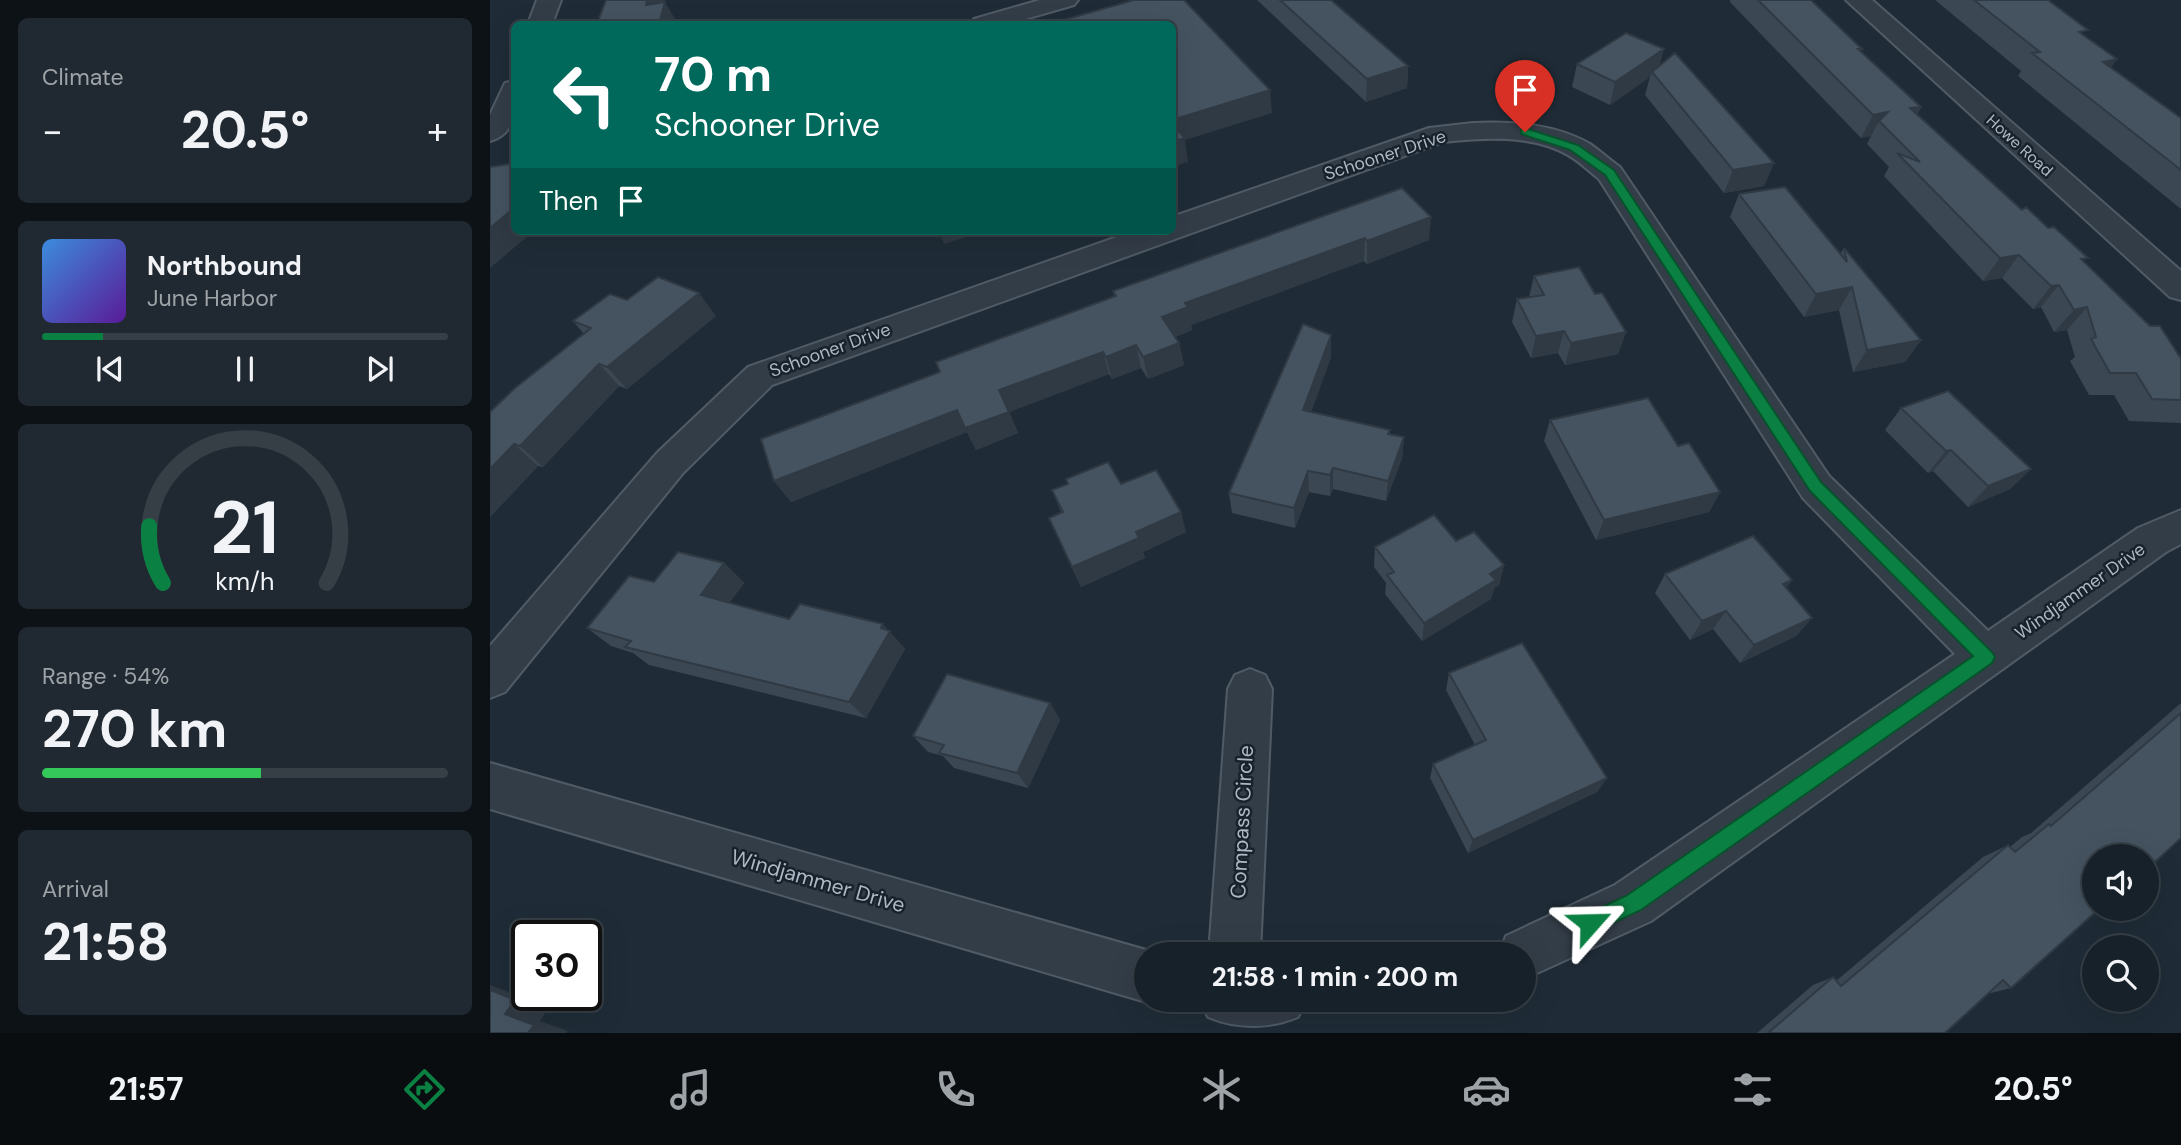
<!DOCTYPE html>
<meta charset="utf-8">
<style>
:root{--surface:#172129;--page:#202931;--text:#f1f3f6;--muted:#9ea3a8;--line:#363e46;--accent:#0b8043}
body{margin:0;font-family:"DM Sans",sans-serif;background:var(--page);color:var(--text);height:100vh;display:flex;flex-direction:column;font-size:26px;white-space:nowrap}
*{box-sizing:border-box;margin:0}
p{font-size:23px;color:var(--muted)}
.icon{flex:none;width:38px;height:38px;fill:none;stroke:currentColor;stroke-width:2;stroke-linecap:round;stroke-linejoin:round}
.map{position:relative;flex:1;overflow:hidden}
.sheet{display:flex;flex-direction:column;gap:18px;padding:18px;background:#0d1217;width:490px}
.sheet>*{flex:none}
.hud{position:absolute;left:21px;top:21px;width:665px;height:214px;border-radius:10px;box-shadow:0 7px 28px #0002,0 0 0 2px var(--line);background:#00695c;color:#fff;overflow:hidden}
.fabs{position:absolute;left:1592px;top:844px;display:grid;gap:14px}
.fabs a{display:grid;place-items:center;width:77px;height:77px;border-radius:50%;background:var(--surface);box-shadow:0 7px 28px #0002,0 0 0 2px var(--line);font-size:35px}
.speed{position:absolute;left:21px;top:920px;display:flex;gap:14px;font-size:35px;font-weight:700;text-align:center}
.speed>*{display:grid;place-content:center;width:91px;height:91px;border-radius:50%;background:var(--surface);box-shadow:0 7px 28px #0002,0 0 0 2px var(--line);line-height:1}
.speed .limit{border:4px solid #111;border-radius:10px;background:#fff;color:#111}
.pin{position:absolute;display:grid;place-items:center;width:60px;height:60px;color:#fff;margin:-72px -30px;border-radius:50% 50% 50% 0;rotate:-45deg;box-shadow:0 0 7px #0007}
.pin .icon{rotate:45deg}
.me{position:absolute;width:77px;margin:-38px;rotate:65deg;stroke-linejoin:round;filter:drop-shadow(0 0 5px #0008)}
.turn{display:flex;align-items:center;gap:24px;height:147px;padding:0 28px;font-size:32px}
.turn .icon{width:91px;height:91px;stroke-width:2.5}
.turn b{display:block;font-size:49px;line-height:60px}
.then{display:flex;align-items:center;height:66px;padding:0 28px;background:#0003;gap:14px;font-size:26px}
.big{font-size:52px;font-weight:700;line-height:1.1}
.sheet .widget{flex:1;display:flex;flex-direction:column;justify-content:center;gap:10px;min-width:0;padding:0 24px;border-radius:10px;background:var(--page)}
.sheet .dial{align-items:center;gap:0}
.dial svg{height:182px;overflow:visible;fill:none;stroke:var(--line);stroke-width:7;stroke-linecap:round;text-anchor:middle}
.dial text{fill:var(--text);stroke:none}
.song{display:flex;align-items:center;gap:21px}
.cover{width:84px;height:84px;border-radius:10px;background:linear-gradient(135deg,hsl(210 70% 55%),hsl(270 70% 35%))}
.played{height:7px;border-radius:4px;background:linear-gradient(90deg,var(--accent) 15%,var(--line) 15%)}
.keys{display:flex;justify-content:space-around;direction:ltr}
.heat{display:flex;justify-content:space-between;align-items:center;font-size:38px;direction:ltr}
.charge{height:10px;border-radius:5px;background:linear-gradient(90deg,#34c759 54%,var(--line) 0)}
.trip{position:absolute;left:644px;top:942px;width:402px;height:70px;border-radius:35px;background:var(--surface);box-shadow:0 7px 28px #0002,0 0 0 2px var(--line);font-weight:700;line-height:70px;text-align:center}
.tab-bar{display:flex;height:112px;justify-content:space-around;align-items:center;background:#090d10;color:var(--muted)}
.tab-bar .icon{width:49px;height:49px}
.tab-bar .current{color:var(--accent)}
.tab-bar b{font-size:32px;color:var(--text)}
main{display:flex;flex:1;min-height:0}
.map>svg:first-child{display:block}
</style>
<main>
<section class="sheet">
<div class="widget"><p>Climate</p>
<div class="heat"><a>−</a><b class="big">20.5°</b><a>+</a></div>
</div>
<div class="widget">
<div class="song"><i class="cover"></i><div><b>Northbound</b><p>June Harbor</p></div></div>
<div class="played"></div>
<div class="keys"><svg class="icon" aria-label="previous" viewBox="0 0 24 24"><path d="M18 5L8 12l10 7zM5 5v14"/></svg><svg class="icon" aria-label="pause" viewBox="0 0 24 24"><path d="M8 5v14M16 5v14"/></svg><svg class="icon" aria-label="next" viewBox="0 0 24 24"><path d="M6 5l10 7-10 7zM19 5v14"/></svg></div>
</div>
<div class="widget dial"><svg viewBox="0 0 100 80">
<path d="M14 69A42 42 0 1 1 86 69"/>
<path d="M14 69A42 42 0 0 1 8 44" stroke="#0b8043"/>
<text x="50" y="56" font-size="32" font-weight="700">21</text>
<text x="50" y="72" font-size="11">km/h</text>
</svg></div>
<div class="widget"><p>Range · 54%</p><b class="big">270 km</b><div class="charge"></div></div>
<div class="widget"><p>Arrival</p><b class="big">21:58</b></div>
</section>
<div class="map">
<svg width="1691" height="1033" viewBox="0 0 1691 1033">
<rect width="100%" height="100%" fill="#1f2c37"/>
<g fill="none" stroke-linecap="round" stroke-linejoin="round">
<defs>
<path id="street" d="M47,0H71L62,24H38Z
M550,0H588L584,5L518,24H481L484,19Z
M1356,0H1382L1691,271V300L1680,297Z
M24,81C26,104 28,134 0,141V115L15,83Z
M983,123C1022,121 1065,124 1100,144C1110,151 1120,160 1130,167L1339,476L1498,631L1648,528L1691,510V544L1676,552L1161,921L1034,979V954H1009L1016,936L1125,885L1465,654L1313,498L1109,179C1099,171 1090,162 1078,155C1041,134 994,138 953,142L282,385L193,473L15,692L0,698V646L167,453L258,367L644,231H682V217L939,128Z
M760,669L775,675L782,689L770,954H719L738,689L745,675Z
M0,763L656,950L665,954H656V999H662L656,1002L0,809Z
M710,999H816L808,1017C780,1029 746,1029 718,1017Z"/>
</defs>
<use href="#street" stroke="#505b66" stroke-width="4"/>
<use href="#street" fill="#333d48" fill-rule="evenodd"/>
</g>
<path fill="#3b4753" d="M767,0H841L918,66L917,88L876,102Z
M1240,0H1321L1372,49L1370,51L1431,107L1427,115L1532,210L1594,263L1691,357V423L1639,421L1624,395H1599L1580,361L1585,357L1577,330L1564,332L1551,307L1543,309L1512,278L1493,281L1394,176L1399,167L1377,144L1381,136L1371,138L1240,2Z
M1445,0H1558L1595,36L1621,67L1691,118V209L1528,76L1531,71Z
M1174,49L1169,66L1284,163L1274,186L1234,193L1155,95L1160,77L1120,105L1082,87L1087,64Z
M912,188L939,240L877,264L874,261L701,325L702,330L685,337L689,343L694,365L658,379L651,368L622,379L619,374L519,412L528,433L486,450L477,432L301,502L284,481L450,372L624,296L623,291Z
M1249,194L1350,254L1354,248L1431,340L1415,362L1363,372L1349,310L1314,317L1240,217Z
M1044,276L1105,294L1136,332L1128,354L1075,365L1068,353L1041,358L1022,322L1027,299L1039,297Z
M137,300L226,316L137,389L129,386L53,467L48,466L0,517V412L94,334L83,321Z
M841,357L821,412L900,430V434L914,437L912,458L896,501L843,489L840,496L819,492L805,528L742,513L739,493Z
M1411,408L1541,469L1520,489L1478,507L1443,471L1438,473L1395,430Z
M1060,420L1188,446L1230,492L1219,512L1106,540L1054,441Z
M631,484L696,532L653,552L655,558L591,587L559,518L571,512L562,490Z
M966,541L1014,565L1009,585L1004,588L1001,599L932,641L895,594L896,583L884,567L885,547Z
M234,563L254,583L239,603L299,619L399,631L415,649L376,718L159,665L143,653L121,646L97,628L164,582Z
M1175,574L1302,580L1296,588L1322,618L1306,636L1250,663L1223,629L1200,640L1165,593Z
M959,673L1117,778L1107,792L978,853L940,778L943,764L985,745L956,690Z
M560,703L570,720L538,788L464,768L453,756L438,752L423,736Z
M1691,703V838L1665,862L1659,865L1521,988L1497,994L1455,1033H1267L1323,985L1343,977L1346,981L1493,857L1518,845L1520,847L1532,837L1541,833Z"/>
<path fill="#303a44" d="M157,0H175L172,14L175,2L188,24H167L156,5Z
M1174,49L1167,72H1162L1160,77L1120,105L1125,82Z
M1627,59L1611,82L1613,62Z
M918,66L917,88L876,102L877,79Z
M780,90L782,113L695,140L698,162L682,167V120Z
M1431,107L1419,130L1420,108Z
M1398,112L1389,121L1381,136L1371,138L1383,115Z
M1284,163L1274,186L1234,193L1243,170Z
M24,208V231H44L0,268V228Z
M941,217L939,240L877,264V241Z
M386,231H403L388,235Z
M449,231H495L454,244Z
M875,238L874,261L701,325L702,330L677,340L672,317L695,303Z
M1529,255L1512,278L1493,281L1510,258Z
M1569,285L1551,307L1543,309L1561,286Z
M1362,287L1349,310L1314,317L1326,294Z
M209,293L226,316L137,389L117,367Z
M1597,307L1577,330L1564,332L1584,310Z
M1074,331L1068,353L1041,358L1046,336Z
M1136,332L1128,354L1075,365L1081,343Z
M841,335V357L814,432L813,410Z
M1431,340L1415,362L1363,372L1377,350Z
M689,343L694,365L658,379L653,357Z
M646,345L651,368L622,379L616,357Z
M613,352L619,374L519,412L528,433L486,450L477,432L301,502L284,481L467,410L509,390Z
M109,364L129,386L53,467L30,446Z
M914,437L912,458L896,501L898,481Z
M24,444L48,466L0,517V469Z
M1461,450L1443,471L1438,473L1456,451Z
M843,468V489L840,496V475Z
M1541,469L1520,489L1478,507L1498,486Z
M818,471L819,492L805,528L804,508Z
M1230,492L1219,512L1106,540L1114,520Z
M691,512L696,532L653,552L655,558L591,587L582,567L646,532Z
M234,563L254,583L231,614L211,595Z
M1014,565L1009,585L1004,588L1001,599L932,641L934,623L1000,574Z
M1302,580L1287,599L1293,584Z
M1236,611L1223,629L1200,640L1212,621Z
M1322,618L1306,636L1250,663L1264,645Z
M393,624L415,649L376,718L359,702Z
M560,703L570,720L538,788L527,773Z
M1117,778L1107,792L978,853L983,840Z
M0,985L59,1007L50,1021L78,1031L76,1033H38L15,1014L0,990Z"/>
<path fill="#455361" stroke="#303a44" stroke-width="2" d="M116,0H157L156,5L175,2L169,24H107Z
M644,0H694L780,90L682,120V24H559Z
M790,0H841L918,66L877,79Z
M1268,0H1321L1372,49H1368L1431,107L1420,108L1532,210L1536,207L1558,228L1564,227L1598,258L1591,259L1660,326H1670L1690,357H1691V400L1662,399L1646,373H1620L1601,339L1606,337L1597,307L1584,310L1569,285L1561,286L1529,255L1510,258L1407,153L1430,162L1389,121L1398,112L1383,115Z
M1484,0H1558L1598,30L1589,32L1627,59L1613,62L1691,118V170L1542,53L1550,52Z
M1136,33L1174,49L1125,82L1087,64Z
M1185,53L1284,163L1243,170L1162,72Z
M682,124L695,138L682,142Z
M24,163V208L0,228V167Z
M1295,187L1357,262L1354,248L1431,340L1377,350L1362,287L1326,294L1249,194Z
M912,188L941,217L877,241L875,238L695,303L698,307L672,317L689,343L653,357L646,345L616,357L613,352L509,390L519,412L475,428L467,410L284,481L271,439L450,372L446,362L626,296L623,291Z
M1089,267L1105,294L1112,293L1136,332L1081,343L1074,331L1046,336L1027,299L1054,295L1044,276Z
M168,277L209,293L117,367L109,364L30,446L24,444L0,469V412L25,388L101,328L83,321L120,294L137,300Z
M813,324L841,335L813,410L900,430L898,434L914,437L898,481L843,468L840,475L818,471L804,508L739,493Z
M1458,391L1541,469L1498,486L1461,450L1456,451L1411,408Z
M1158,398L1188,446L1199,443L1230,492L1114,520L1060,420Z
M618,462L631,484L666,470L691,512L646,532L649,538L582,567L559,518L573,512L562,490L578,484L576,479Z
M944,515L966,541L984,532L1014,565L1000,574L1006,580L934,623L897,575L904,572L885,547Z
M1263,536L1302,580L1293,584L1322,618L1264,645L1236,611L1212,621L1175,574Z
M188,552L234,563L211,595L299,619L310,604L393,624L391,628L400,631L359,702L135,647L141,641L97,628L139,576L164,582Z
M1032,643L1117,778L983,840L943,764L996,740L959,673Z
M457,674L560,703L527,773L449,753L454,745L423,736Z
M1691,713V838L1665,862L1663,861L1657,866V856H1605V908H1610L1521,988L1513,980L1455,1033H1278L1343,977L1351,986L1518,845L1525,852L1559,824L1561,826Z
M0,990L25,1000L15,1014L44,1025L38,1033H0Z"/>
<path fill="#0b8043" stroke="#07532c" stroke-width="2" d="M1035,128L1088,145L1124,170L1331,482L1502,652L1505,657L1502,663L1151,910L1100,934L1092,931L1089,923L1092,916L1136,896L1483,656L1320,491L1115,175L1080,150L1031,134V129Z"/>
<g text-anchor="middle" stroke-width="5" stroke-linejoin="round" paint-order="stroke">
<g font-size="16" fill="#adb8c5" stroke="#18222c">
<text transform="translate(1530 145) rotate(42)" y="6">Howe Road</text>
</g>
<g font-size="18" fill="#adb8c5" stroke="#18222c">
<text transform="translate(895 155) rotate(-18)" y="6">Schooner Drive</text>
<text transform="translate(340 350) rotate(-20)" y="6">Schooner Drive</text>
<text transform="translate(1590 591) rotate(-35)" y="6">Windjammer Drive</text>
</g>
<g font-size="21" fill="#adb8c5" stroke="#18222c">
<text transform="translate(752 822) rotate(-87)" y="7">Compass Circle</text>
<text transform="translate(328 881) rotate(16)" y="7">Windjammer Drive</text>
</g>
</g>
</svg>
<div class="fabs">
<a><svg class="icon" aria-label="sound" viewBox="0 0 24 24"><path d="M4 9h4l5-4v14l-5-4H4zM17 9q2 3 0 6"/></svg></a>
<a><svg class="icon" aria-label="search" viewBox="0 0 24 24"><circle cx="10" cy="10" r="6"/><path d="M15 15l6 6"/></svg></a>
</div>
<div class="speed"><div class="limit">30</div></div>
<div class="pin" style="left:1035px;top:132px;background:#d93025"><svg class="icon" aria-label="arrive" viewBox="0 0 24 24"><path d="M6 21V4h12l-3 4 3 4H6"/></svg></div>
<svg class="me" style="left:1100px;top:923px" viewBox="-20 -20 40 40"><path d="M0-17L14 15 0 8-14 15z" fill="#0b8043" stroke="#fff" stroke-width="4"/></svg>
<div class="trip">21:58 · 1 min · 200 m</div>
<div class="hud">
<div class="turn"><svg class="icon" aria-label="left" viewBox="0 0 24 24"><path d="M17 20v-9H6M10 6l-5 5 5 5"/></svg><div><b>70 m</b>Schooner Drive</div></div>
<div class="then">Then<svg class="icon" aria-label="arrive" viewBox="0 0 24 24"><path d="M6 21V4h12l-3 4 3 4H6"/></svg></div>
</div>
</div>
</main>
<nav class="tab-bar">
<b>21:57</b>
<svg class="icon current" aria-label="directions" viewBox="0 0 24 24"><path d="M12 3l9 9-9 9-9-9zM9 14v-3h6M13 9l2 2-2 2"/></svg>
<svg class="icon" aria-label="music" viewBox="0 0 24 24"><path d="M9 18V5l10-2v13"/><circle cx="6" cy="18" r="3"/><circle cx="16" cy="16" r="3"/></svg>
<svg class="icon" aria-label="phone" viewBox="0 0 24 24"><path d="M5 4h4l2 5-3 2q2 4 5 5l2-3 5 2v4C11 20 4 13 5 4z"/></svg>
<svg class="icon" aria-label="climate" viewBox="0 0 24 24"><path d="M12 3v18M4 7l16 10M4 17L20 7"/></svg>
<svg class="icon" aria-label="car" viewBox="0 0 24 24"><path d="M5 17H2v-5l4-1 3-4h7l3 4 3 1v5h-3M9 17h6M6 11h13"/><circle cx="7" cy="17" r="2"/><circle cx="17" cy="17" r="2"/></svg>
<svg class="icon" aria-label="filters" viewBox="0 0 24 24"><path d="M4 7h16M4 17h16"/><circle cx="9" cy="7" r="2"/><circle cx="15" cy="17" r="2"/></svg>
<b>20.5°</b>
</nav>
